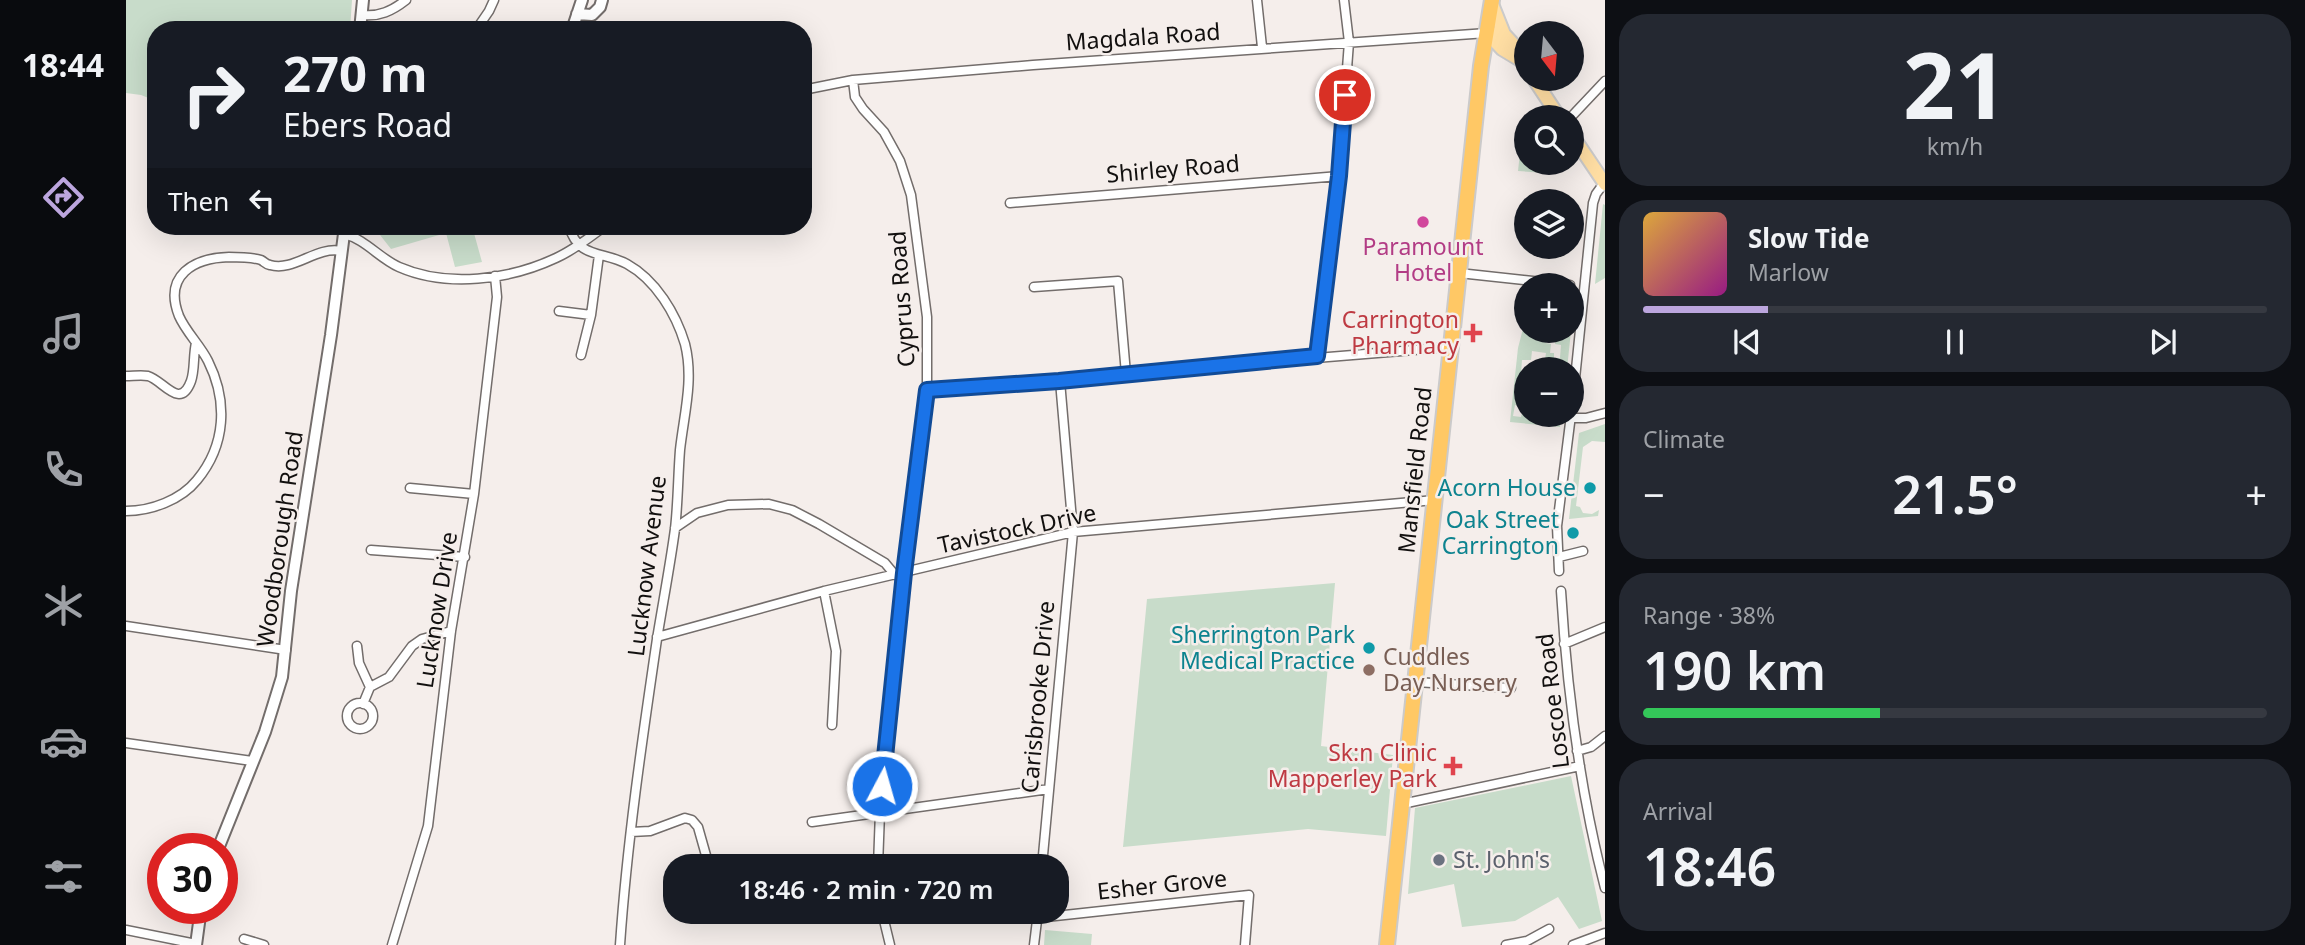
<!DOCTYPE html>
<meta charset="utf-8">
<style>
:root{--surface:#171b24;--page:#242831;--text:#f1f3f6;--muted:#9ea1a6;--line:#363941;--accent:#bca6de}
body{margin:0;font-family:"Noto Sans",sans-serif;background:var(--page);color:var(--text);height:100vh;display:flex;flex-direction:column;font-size:26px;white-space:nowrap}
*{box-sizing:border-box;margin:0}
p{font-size:23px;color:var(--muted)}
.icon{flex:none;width:38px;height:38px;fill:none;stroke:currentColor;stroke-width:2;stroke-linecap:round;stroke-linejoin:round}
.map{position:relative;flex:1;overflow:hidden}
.details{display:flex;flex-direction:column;gap:14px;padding:14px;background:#0d0f14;width:700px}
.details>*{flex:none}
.banner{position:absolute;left:21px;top:21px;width:665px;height:214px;border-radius:28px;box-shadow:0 7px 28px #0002;background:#171b24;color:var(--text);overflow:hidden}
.needle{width:46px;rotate:164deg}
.tools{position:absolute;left:1388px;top:21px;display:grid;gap:14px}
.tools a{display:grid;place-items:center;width:70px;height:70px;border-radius:50%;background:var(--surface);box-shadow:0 7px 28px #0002;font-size:35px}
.speed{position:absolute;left:21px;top:833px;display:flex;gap:14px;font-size:35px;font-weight:700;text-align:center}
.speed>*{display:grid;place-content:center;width:91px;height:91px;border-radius:50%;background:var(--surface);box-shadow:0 7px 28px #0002;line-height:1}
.speed .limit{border:10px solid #d22;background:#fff;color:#111}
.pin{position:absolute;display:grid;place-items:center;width:60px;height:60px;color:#fff;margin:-30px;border:4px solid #fff;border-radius:50%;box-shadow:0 2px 7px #0007}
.me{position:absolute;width:77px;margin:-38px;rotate:6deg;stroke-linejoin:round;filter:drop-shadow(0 0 5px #0008)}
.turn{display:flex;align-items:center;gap:24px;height:147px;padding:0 21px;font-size:32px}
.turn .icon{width:91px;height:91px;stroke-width:2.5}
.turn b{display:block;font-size:49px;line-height:60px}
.then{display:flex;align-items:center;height:66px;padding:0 21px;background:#0003;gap:14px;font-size:26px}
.big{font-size:52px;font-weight:600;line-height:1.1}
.details .tile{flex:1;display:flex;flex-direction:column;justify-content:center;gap:10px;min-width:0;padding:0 24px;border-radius:28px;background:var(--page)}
.details .dial{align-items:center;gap:0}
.dial b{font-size:91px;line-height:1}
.song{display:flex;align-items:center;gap:21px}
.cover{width:84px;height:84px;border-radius:10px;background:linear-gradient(135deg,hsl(40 70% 55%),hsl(310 70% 35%))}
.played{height:7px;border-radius:4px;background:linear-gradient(90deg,var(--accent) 20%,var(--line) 20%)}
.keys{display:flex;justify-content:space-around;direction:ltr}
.heat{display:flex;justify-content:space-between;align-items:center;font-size:38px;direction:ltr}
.charge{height:10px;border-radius:5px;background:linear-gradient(90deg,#34c759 38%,var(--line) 0)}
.trip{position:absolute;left:537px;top:854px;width:406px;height:70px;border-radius:28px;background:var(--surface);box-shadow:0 7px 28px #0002;font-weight:600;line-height:70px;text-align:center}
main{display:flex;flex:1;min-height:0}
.tabs{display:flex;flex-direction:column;width:126px;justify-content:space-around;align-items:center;background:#090b0e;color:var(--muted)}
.tabs .icon{width:49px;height:49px}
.tabs .selected{color:var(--accent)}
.tabs b{font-size:32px;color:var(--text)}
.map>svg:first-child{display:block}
</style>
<main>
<nav class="tabs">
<b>18:44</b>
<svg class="icon selected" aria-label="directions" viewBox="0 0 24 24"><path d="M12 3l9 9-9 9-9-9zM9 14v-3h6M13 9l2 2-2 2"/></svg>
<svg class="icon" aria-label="music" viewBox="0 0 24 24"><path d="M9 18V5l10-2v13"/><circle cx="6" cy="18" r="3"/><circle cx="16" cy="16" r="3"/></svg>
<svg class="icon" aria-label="phone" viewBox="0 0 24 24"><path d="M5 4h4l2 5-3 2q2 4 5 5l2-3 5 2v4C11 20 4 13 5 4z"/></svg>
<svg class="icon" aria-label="climate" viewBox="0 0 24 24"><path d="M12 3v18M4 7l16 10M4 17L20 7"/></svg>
<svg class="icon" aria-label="car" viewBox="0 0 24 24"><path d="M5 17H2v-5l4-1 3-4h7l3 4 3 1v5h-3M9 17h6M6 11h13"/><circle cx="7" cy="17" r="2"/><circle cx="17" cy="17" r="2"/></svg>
<svg class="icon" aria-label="filters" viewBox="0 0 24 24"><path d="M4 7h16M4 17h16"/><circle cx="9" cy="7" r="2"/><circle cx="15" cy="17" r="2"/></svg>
</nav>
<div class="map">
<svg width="1479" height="945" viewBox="0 0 1479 945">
<rect width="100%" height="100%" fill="#f5eeeb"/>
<path fill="#c8dcca" d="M0,0H226L224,30H30V101L15,95L0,93Z
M1395,144L1400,145V163H1420L1419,173L1392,171Z
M1477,204L1479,205V278L1469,284Z
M247,226H346L356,262L329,267L320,233L265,249Z
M1400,317V331H1414V334H1421L1420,343L1425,344L1424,353H1428V358H1434L1435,345L1429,344L1432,331H1445L1441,369H1429V366L1412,364L1411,369H1406L1407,362H1412L1413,358L1419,359L1420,353L1406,351L1405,360H1396L1395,373L1400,374V406L1389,405L1387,416L1395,417L1396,413L1417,416L1435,415L1434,427L1384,422L1392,348Z
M1479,424V442L1466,441L1457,447L1450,506L1454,507L1457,513L1466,514L1473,510L1472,516L1443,519L1453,433Z
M1209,583L1195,746L1267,755L1260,836L1182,829L997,847L1021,599Z
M1445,776L1476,921L1453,929L1432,897L1389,921L1336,927L1328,884L1282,894L1289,808Z
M919,930L966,934L965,945H918Z"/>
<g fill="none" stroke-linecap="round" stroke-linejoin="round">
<defs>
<path id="street" d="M1131,0L1136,47
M236,15C253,17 266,11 280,0
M350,30L363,11L368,0
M727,80L729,97L737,109L758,132L774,161L785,195L801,317V390L778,573L754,812L752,866
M677,90L727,80L907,65L1361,33
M1445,117L1479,81
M884,203L1213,176
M443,226C452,259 477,251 501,264C530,280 550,314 559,344C568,380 558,414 554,450C552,476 552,503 549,529C544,566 537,602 531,639C516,741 501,843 494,945
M218,234C239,239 253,258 273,267C321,288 383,280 430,258C448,250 464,237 479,226
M1333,273L1444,285
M908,287L992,281L1000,374
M433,311L465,315
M455,355L465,315L473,255
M1191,356L1213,176L1223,42L1218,0
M0,376C7,376 16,375 22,376C37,380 54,411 65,381C69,370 67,355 70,343
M801,390L1325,347
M1446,408L1467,203L1470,194L1478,183
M1444,418H1460L1479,413
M284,488L348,494
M0,511C25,511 55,500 71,480C100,445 102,401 82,361C74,345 60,332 53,316C37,275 68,258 103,257C113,257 125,257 135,260C139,262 139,264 144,265C168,272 190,246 215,251
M549,528L571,513L602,505L643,504L666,510L693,524L759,563L769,575
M245,550L339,557
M1433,557L1457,551
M1433,571L1431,526L1445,415
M698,591L710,651L706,725
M1435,591C1441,691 1454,791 1479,888
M0,626L160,650
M531,637L698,591L947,532L1309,500
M1438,644L1479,627
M231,646L233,663L244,687
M1290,682L1385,688
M221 716a13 13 0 1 1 26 0a13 13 0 1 1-26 0Z
M237,704L244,687L263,677L286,646L296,639L325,631
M0,743L126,761
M1451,751L1465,747L1479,736
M1276,804L1454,766
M686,822L923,789
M505,832L524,831L559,818L566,820L572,827L583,866
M614,866H626
M916,866L947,532L934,381
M756,912L764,945
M911,918L1123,895L1119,945
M0,930L70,944
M118,939L138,945
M266,945L302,826L325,631L348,494L371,297L369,276
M908,945L912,912
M1380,945L1401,941L1423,929
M1447,945L1479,933"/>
<path id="secondary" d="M451,14L466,15L474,7L476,0
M234,30L237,0
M446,30L456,0
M92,849L139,732L156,677L165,591L205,335L219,226
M70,945L75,908"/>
<path id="primary" d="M1366,4L1378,34
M1361,33L1378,34L1390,47L1400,67
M1361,33L1376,49L1396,61
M1408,79L1433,117
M1446,135L1479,184"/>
<path id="highway" d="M1261,945L1355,66L1366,0"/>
</defs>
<use href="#street" stroke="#736d6b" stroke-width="11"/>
<use href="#secondary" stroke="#736d6b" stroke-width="14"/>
<use href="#primary" stroke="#cbcaca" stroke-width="16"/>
<use href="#highway" stroke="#cbcaca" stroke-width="18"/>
<use href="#street" stroke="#fff" stroke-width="8"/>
<use href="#secondary" stroke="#fff" stroke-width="10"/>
<use href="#primary" stroke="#ffdea3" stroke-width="12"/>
<use href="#highway" stroke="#ffc865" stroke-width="14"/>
</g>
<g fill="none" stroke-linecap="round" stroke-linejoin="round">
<defs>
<path id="route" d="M756,786L778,573L801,390L933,381L1191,356L1213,176L1219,95"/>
</defs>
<use href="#route" stroke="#114b97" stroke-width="18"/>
<use href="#route" stroke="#1a73e8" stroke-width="12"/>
</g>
<circle fill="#d1479c" stroke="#f5eeeb" stroke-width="2.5" cx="1297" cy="222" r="7"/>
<g fill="#e0444e" stroke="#f5eeeb" stroke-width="2.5">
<path d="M1343.5 322.5h7v7h7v7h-7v7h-7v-7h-7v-7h7z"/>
<path d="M1323.5 755.5h7v7h7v7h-7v7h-7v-7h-7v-7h7z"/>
</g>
<g fill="#0f9aa8" stroke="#f5eeeb" stroke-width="2.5">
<circle cx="1464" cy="488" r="7"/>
<circle cx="1447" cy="533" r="7"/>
<circle cx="1243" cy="648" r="7"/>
</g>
<circle fill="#8d6e63" stroke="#f5eeeb" stroke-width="2.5" cx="1243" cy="670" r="7"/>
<circle fill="#6b7280" stroke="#f5eeeb" stroke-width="2.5" cx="1313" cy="860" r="7"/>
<g text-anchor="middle" stroke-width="5" stroke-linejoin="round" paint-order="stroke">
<g font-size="23" fill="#12100f" stroke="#f5eeeb">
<text transform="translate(1017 37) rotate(-4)" y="8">Magdala Road</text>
<text transform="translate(1047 169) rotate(-5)" y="8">Shirley Road</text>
<text transform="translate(776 299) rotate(-94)" y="8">Cyprus Road</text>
<text transform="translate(1289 470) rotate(-84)" y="8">Mansfield Road</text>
<text transform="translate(891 529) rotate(-12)" y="8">Tavistock Drive</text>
<text transform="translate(154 539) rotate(-82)" y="8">Woodborough Road</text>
<text transform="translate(521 566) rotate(-83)" y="8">Lucknow Avenue</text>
<text transform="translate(311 610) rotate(-81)" y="8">Lucknow Drive</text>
<text transform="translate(912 697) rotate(-85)" y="8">Carisbrooke Drive</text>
<text transform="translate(1427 701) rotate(-97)" y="8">Loscoe Road</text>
<text transform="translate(1036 885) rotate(-6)" y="8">Esher Grove</text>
</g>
<g font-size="23" fill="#b23c85" stroke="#f5eeeb">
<text x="1297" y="255">Paramount<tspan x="1297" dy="26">Hotel</tspan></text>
</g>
<g font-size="23" fill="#be3a42" stroke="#f5eeeb" text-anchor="end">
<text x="1333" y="328">Carrington<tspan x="1333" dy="26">Pharmacy</tspan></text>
<text x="1311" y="761">Sk:n Clinic<tspan x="1311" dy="26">Mapperley Park</tspan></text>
</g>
<g font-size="23" fill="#0d838f" stroke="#f5eeeb" text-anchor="end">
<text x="1450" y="496">Acorn House</text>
<text x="1433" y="528">Oak Street<tspan x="1433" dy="26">Carrington</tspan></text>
<text x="1229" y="643">Sherrington Park<tspan x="1229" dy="26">Medical Practice</tspan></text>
</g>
<g font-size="23" fill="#785e54" stroke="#f5eeeb" text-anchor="start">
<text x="1257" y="665">Cuddles<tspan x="1257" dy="26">Day Nursery</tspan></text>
</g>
<g font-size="23" fill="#5b616d" stroke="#f5eeeb" text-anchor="start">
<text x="1327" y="868">St. John's</text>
</g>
</g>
</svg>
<div class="tools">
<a><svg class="needle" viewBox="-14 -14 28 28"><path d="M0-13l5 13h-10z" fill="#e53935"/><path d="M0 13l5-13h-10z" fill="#9ea1a6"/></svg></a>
<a><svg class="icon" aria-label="search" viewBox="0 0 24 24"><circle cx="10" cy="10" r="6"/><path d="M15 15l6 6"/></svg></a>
<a><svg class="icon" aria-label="layers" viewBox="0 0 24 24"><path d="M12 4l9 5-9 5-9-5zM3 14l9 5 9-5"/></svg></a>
<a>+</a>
<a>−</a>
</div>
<div class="speed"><div class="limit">30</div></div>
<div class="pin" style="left:1219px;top:95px;background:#d93025"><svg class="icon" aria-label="arrive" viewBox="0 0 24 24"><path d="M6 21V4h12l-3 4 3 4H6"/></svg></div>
<svg class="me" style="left:756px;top:786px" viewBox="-20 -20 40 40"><circle r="17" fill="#1a73e8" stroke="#fff" stroke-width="3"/><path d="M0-11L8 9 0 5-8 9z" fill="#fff"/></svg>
<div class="trip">18:46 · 2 min · 720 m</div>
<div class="banner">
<div class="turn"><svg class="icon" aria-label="right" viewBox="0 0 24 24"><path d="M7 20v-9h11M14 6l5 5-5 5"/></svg><div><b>270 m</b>Ebers Road</div></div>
<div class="then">Then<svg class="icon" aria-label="left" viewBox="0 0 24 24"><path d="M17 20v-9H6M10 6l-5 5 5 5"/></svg></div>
</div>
</div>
<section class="details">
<div class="tile dial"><b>21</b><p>km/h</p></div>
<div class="tile">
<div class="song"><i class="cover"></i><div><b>Slow Tide</b><p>Marlow</p></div></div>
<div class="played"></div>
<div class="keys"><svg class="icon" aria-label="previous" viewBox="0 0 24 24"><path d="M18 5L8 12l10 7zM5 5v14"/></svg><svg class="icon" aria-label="pause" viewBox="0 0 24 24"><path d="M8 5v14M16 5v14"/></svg><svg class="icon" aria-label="next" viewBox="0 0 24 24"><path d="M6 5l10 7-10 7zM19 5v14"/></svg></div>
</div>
<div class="tile"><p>Climate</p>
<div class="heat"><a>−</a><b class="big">21.5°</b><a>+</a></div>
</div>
<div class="tile"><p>Range · 38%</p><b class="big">190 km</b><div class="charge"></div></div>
<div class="tile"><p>Arrival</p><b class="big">18:46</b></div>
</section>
</main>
